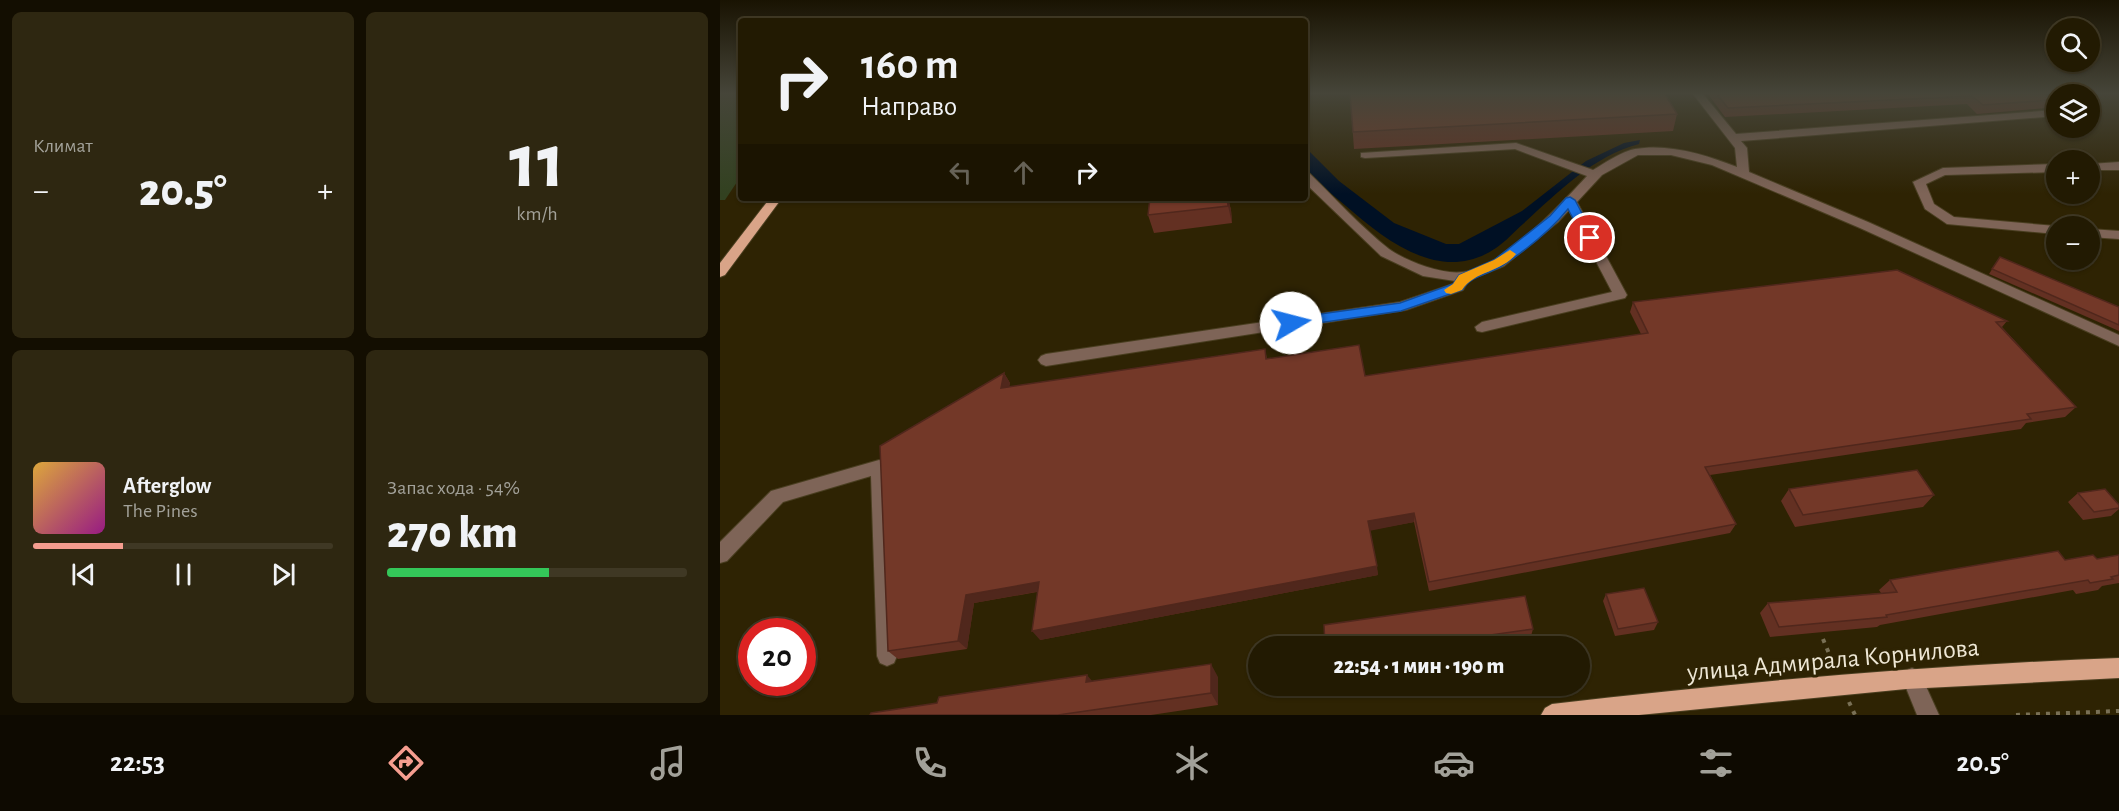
<!DOCTYPE html>
<html lang="ru">
<meta charset="utf-8">
<style>
:root{--surface:#221a02;--page:#2e2711;--text:#f1f3f6;--muted:#a2a199;--line:#3f3824;--accent:#f59d8f}
body{margin:0;font-family:"Alegreya Sans",sans-serif;background:var(--page);color:var(--text);height:100vh;display:flex;flex-direction:column;font-size:22px;white-space:nowrap}
*{box-sizing:border-box;margin:0}
p{font-size:20px;color:var(--muted)}
.icon{flex:none;width:33px;height:33px;fill:none;stroke:currentColor;stroke-width:2;stroke-linecap:round;stroke-linejoin:round}
.map{position:relative;flex:1;overflow:hidden}
.sheet{display:flex;flex-direction:column;gap:12px;padding:12px;background:#130e01;width:720px}
.sheet>*{flex:none}
.top-card{position:absolute;left:18px;top:18px;width:570px;height:183px;border-radius:6px;box-shadow:0 2px 4px #0004,0 0 0 2px var(--line);background:#221a02;color:var(--text);overflow:hidden}
.buttons{position:absolute;left:1326px;top:18px;display:grid;gap:12px}
.buttons a{display:grid;place-items:center;width:54px;height:54px;border-radius:50%;background:var(--surface);box-shadow:0 2px 4px #0004,0 0 0 2px var(--line);font-size:30px}
.speed{position:absolute;left:18px;top:618px;display:flex;gap:12px;font-size:30px;font-weight:700;text-align:center}
.speed>*{display:grid;place-content:center;width:78px;height:78px;border-radius:50%;background:var(--surface);box-shadow:0 2px 4px #0004,0 0 0 2px var(--line);line-height:1}
.speed .limit{border:9px solid #d22;background:#fff;color:#111}
.pin{position:absolute;display:grid;place-items:center;width:51px;height:51px;color:#fff;margin:-26px;border:3px solid #fff;border-radius:50%;box-shadow:0 2px 6px #0007}
.me{position:absolute;width:66px;margin:-33px;rotate:82deg;stroke-linejoin:round;filter:drop-shadow(0 0 4px #0008)}
.turn{display:flex;align-items:center;gap:21px;height:126px;padding:0 24px;font-size:27px}
.turn .icon{width:78px;height:78px;stroke-width:2.5}
.turn b{display:block;font-size:42px;line-height:51px}
.lanes{display:flex;align-items:center;height:57px;padding:0 24px;background:#0003;justify-content:center;gap:30px;direction:ltr}
.lanes .off{opacity:.35}
.big{font-size:45px;font-weight:800;line-height:1.1}
.sheet .tile{flex:1;display:flex;flex-direction:column;justify-content:center;gap:9px;min-width:0;padding:0 21px;border-radius:9px;background:var(--page)}
.sheet .dial{align-items:center;gap:0}
.dial b{font-size:78px;line-height:1}
.song{display:flex;align-items:center;gap:18px}
.cover{width:72px;height:72px;border-radius:9px;background:linear-gradient(135deg,hsl(40 70% 55%),hsl(310 70% 35%))}
.played{height:6px;border-radius:3px;background:linear-gradient(90deg,var(--accent) 30%,var(--line) 30%)}
.keys{display:flex;justify-content:space-around;direction:ltr}
.heat{display:flex;justify-content:space-between;align-items:center;font-size:33px;direction:ltr}
.charge{height:9px;border-radius:4px;background:linear-gradient(90deg,#34c759 54%,var(--line) 0)}
.sheet .tiles{flex:1;display:grid;gap:12px;grid-template-columns:repeat(2,1fr)}
.trip{position:absolute;left:528px;top:636px;width:342px;height:60px;border-radius:30px;background:var(--surface);box-shadow:0 2px 4px #0004,0 0 0 2px var(--line);font-weight:800;line-height:60px;text-align:center}
.menu{display:flex;height:96px;justify-content:space-around;align-items:center;background:#0e0a01;color:var(--muted)}
.menu .icon{width:42px;height:42px}
.menu .active{color:var(--accent)}
.menu b{font-size:27px;color:var(--text)}
main{display:flex;flex:1;min-height:0}
.map>svg:first-child{display:block}
</style>
<main>
<section class="sheet">
<div class="tiles">
<div class="tile"><p>Климат</p>
<div class="heat"><a>−</a><b class="big">20.5°</b><a>+</a></div>
</div>
<div class="tile dial"><b>11</b><p>km/h</p></div>
<div class="tile">
<div class="song"><i class="cover"></i><div><b>Afterglow</b><p>The Pines</p></div></div>
<div class="played"></div>
<div class="keys"><svg class="icon" aria-label="previous" viewBox="0 0 24 24"><path d="M18 5L8 12l10 7zM5 5v14"/></svg><svg class="icon" aria-label="pause" viewBox="0 0 24 24"><path d="M8 5v14M16 5v14"/></svg><svg class="icon" aria-label="next" viewBox="0 0 24 24"><path d="M6 5l10 7-10 7zM19 5v14"/></svg></div>
</div>
<div class="tile"><p>Запас хода · 54%</p><b class="big">270 km</b><div class="charge"></div></div>
</div>
</section>
<div class="map">
<svg width="1399" height="715" viewBox="0 0 1399 715">
<rect width="100%" height="100%" fill="#2e2303"/>
<path fill="#324120" d="M0,94H21V176L5,200H0Z"/>
<path fill="#001024" d="M920,140L919,144C873,156 837,193 803,224C794,232 785,242 776,248C722,285 666,241 626,206C612,194 597,183 585,169V147L619,181L674,223L726,244H739L802,211L866,161L904,143Z"/>
<g fill="none" stroke-linecap="round" stroke-linejoin="round">
<defs>
<path id="minor" d="M973,94H983L1016,134L1336,110V116L1021,141L1027,148L1029,172L1148,222L1399,335V346L1140,228L992,165L951,155H918L882,175L857,202L907,295L905,298L762,332L757,331L755,327L762,322L892,292L849,210L838,222L784,266L749,280L743,290L686,310L326,366L321,364L318,360L321,356L326,354L680,302L733,284L735,281L703,276L661,256L585,183V172L589,173C615,198 641,227 669,249C686,261 722,275 743,272C782,268 841,204 867,176L795,149L645,158L641,157V153L796,143L873,170C885,163 902,151 915,149C948,143 987,155 1017,167L1015,148Z
M1399,162V170H1370V164Z
M1336,164V172L1225,175L1206,184L1214,204L1234,217L1336,226H1338L1336,234L1227,224L1205,209L1193,182L1223,168Z
M1370,229L1399,231V239L1370,237Z
M159,460L165,462L167,467L177,656L174,663L167,666L160,663L157,656L151,476L63,502L7,561L0,563V542L51,491Z
M1192,668L1199,671L1219,715H1197L1182,678L1185,671Z"/>
<path id="major" d="M50,198H62L5,275L0,277V263Z
M1399,658V678L1186,689L919,715H821L825,708L832,704C1021,682 1209,665 1399,658Z"/>
</defs>
<use href="#minor" stroke="#493e20" stroke-width="2"/>
<use href="#major" stroke="#493e20" stroke-width="2"/>
<path stroke="#797055" stroke-width="4" stroke-dasharray="4 6" stroke-linecap="butt" d="M1103,639L1115,668
M1129,702L1135,715
M1296,715L1399,711"/>
<use href="#minor" fill="#7e6457" fill-rule="evenodd"/>
<use href="#major" fill="#d9a488" fill-rule="evenodd"/>
</g>
<path fill="#633022" d="M630,94L957,114L953,131L634,149Z
M988,94H1324L1332,100L1326,108L1257,114L1247,104L1005,117Z
M430,198H508L511,210L512,223L434,233L428,215Z
M1280,257L1399,307V331L1269,274Z
M913,302L1287,321L1282,327L1356,407L1345,417L1306,423L1301,429L990,475L1016,524L1010,533L709,591L694,522L650,530L658,575L320,640L317,592L254,603L247,649L178,659L168,651L284,373L290,383L289,387L545,349L547,359L645,376L921,334L910,312Z
M1069,489L1214,495L1203,507L1075,527L1061,501Z
M1358,493L1399,505V509L1391,516L1363,520L1348,502Z
M1399,555V583L1382,586L1378,590L1356,594L1353,590L1160,625L1157,627L1050,637L1040,613L1048,603L1161,593L1159,590L1170,580L1345,560L1377,559Z
M886,594L938,622L934,630L895,636L883,601Z
M813,629L809,643L785,646H605Z
M498,677V705L431,715H150L372,681Z"/>
<path fill="#50271c" d="M507,198H508L511,210L512,223L508,206Z
M284,373L290,383L287,398L281,388Z
M694,513V522L649,531L648,521Z
M657,566L658,575L320,640L312,631Z
M319,582L326,590L254,603L247,649L238,641L246,595Z
M491,664L498,677V705L491,693Z
M367,675L378,688L366,682Z"/>
<path fill="#733828" stroke="#50271c" stroke-width="1.5" d="M630,94H945L957,114L633,132Z
M997,94H1324L1332,100L1263,105L1252,96L1008,108Z
M430,198H507L508,206L428,215Z
M1280,257L1399,307V325L1272,269Z
M1177,270L1287,321L1276,322L1356,407L1307,414L1311,419L985,467L1016,524L709,582L694,513L648,521L657,566L312,631L319,582L246,595L238,641L168,651L160,446L284,373L281,388L545,349L546,359L639,345L645,376L928,333L913,302Z
M1197,470L1214,495L1083,515L1069,489Z
M1385,489L1399,505V508L1374,512L1358,493Z
M1338,551L1345,560L1373,555L1377,559L1399,555V575L1391,577L1393,579L1370,583L1368,580L1166,615L1167,617L1059,627L1048,603L1177,592L1170,580Z
M924,588L938,622L898,629L886,594Z
M805,596L813,629L692,646H605L604,625Z
M491,664V693L338,715H150L151,713L217,703L219,697L367,675L366,682Z"/>
<linearGradient id="sky" x2="0" y2="1"><stop stop-color="#191302"/><stop offset="0.48" stop-color="#464539"/><stop offset="1" stop-color="#464539" stop-opacity="0"/></linearGradient>
<rect width="1399" height="194" fill="url(#sky)"/>
<path fill="#1a73e8" stroke="#114b97" stroke-width="1.5" d="M850,197L855,200L875,238L874,241H865L848,209C831,230 807,249 785,264C770,275 752,274 742,290L681,311L571,327L564,323L571,318L680,303L733,284L739,275L774,260L830,216L846,198Z"/>
<path fill="#f59e0b" d="M790,250L796,254C782,272 754,271 742,290L731,294L726,293L724,290L733,284L739,275L774,260Z"/>
<g text-anchor="middle" stroke-width="6" stroke-linejoin="round" paint-order="stroke">
<g font-size="26" fill="#eee7d5" stroke="#2e2303">
<text transform="translate(1113 659) rotate(-5)" y="9">улица Адмирала Корнилова</text>
</g>
</g>
</svg>
<div class="buttons">
<a><svg class="icon" aria-label="search" viewBox="0 0 24 24"><circle cx="10" cy="10" r="6"/><path d="M15 15l6 6"/></svg></a>
<a><svg class="icon" aria-label="layers" viewBox="0 0 24 24"><path d="M12 4l9 5-9 5-9-5zM3 14l9 5 9-5"/></svg></a>
<a>+</a>
<a>−</a>
</div>
<div class="speed"><div class="limit">20</div></div>
<div class="pin" style="left:870px;top:238px;background:#d93025"><svg class="icon" aria-label="arrive" viewBox="0 0 24 24"><path d="M6 21V4h12l-3 4 3 4H6"/></svg></div>
<svg class="me" style="left:571px;top:323px" viewBox="-20 -20 40 40"><circle r="19" fill="#fff"/><path d="M0-13L10 11 0 6-10 11z" fill="#1a73e8"/></svg>
<div class="trip">22:54 · 1 мин · 190 m</div>
<div class="top-card">
<div class="turn"><svg class="icon" aria-label="right" viewBox="0 0 24 24"><path d="M7 20v-9h11M14 6l5 5-5 5"/></svg><div><b>160 m</b>Направо</div></div>
<div class="lanes"><svg class="icon off" aria-label="left" viewBox="0 0 24 24"><path d="M17 20v-9H6M10 6l-5 5 5 5"/></svg><svg class="icon off" aria-label="ahead" viewBox="0 0 24 24"><path d="M12 20V5M6 11l6-6 6 6"/></svg><svg class="icon" aria-label="right" viewBox="0 0 24 24"><path d="M7 20v-9h11M14 6l5 5-5 5"/></svg></div>
</div>
</div>
</main>
<nav class="menu">
<b>22:53</b>
<svg class="icon active" aria-label="directions" viewBox="0 0 24 24"><path d="M12 3l9 9-9 9-9-9zM9 14v-3h6M13 9l2 2-2 2"/></svg>
<svg class="icon" aria-label="music" viewBox="0 0 24 24"><path d="M9 18V5l10-2v13"/><circle cx="6" cy="18" r="3"/><circle cx="16" cy="16" r="3"/></svg>
<svg class="icon" aria-label="phone" viewBox="0 0 24 24"><path d="M5 4h4l2 5-3 2q2 4 5 5l2-3 5 2v4C11 20 4 13 5 4z"/></svg>
<svg class="icon" aria-label="climate" viewBox="0 0 24 24"><path d="M12 3v18M4 7l16 10M4 17L20 7"/></svg>
<svg class="icon" aria-label="car" viewBox="0 0 24 24"><path d="M5 17H2v-5l4-1 3-4h7l3 4 3 1v5h-3M9 17h6M6 11h13"/><circle cx="7" cy="17" r="2"/><circle cx="17" cy="17" r="2"/></svg>
<svg class="icon" aria-label="filters" viewBox="0 0 24 24"><path d="M4 7h16M4 17h16"/><circle cx="9" cy="7" r="2"/><circle cx="15" cy="17" r="2"/></svg>
<b>20.5°</b>
</nav>
